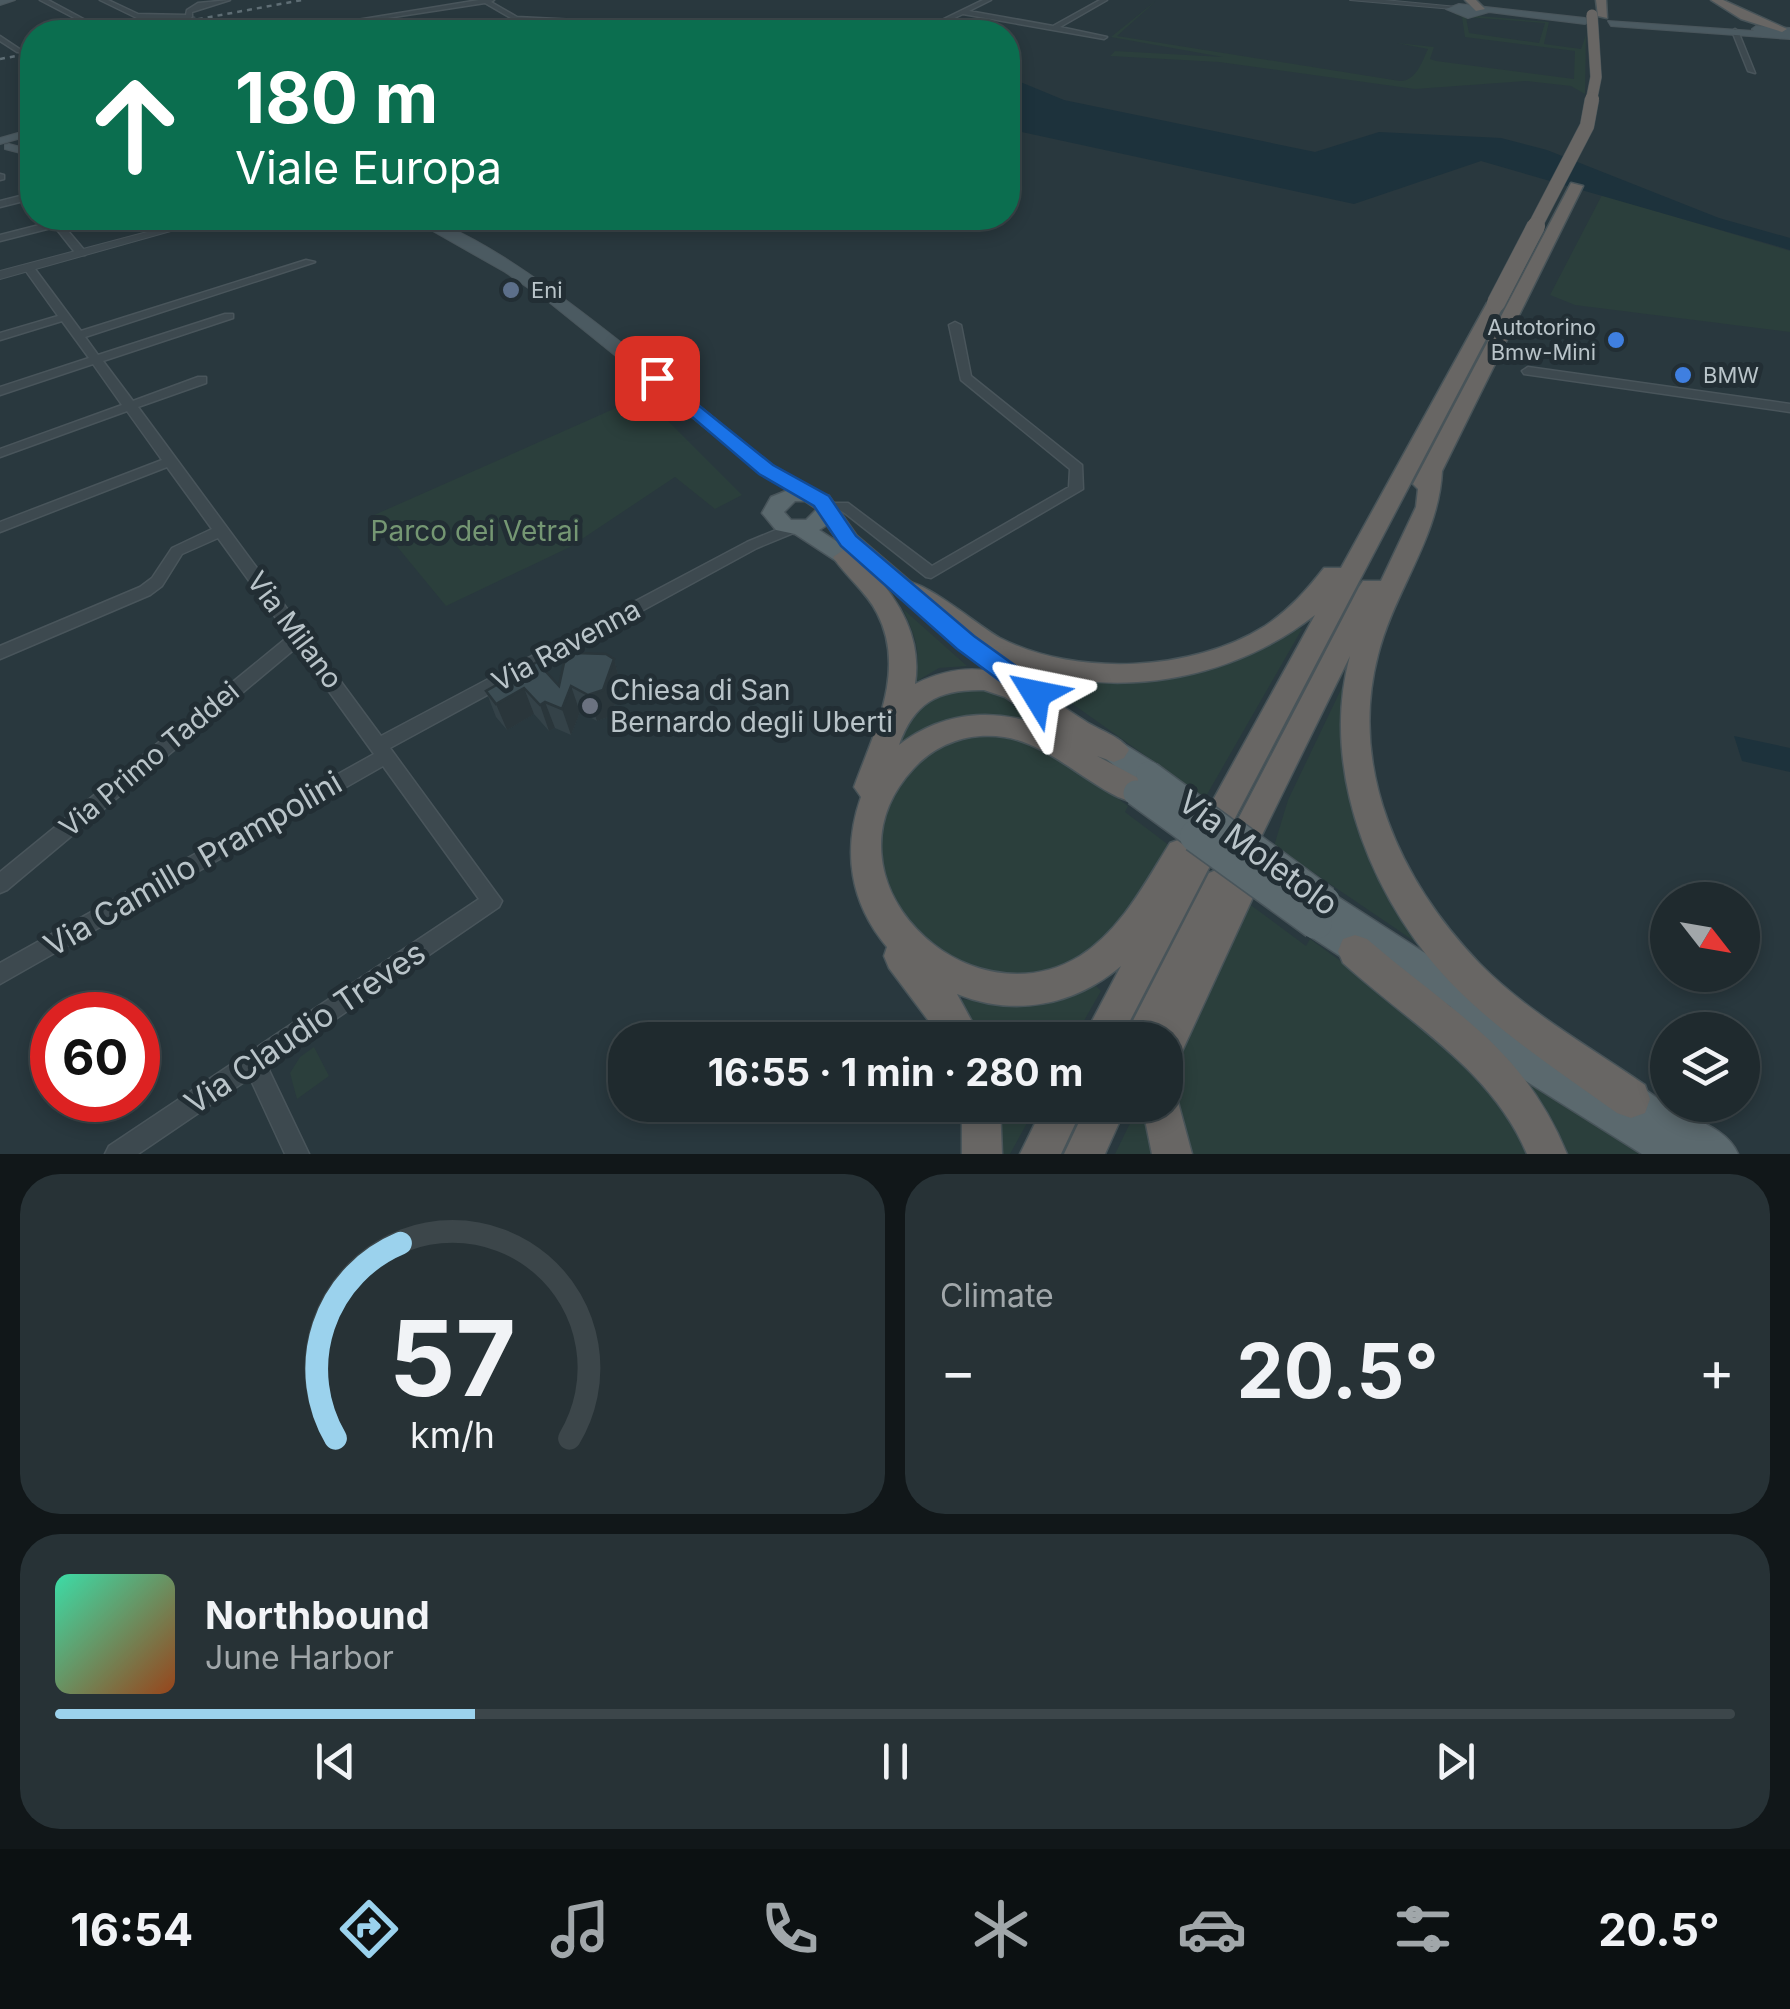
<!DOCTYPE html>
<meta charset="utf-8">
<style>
:root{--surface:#1f2a2e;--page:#273236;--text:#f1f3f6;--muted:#a1a7aa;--line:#3c464a;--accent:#9bd2ed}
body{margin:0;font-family:Inter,sans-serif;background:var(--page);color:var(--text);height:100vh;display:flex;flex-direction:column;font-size:38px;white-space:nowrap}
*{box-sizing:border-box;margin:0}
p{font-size:32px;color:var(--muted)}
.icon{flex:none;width:55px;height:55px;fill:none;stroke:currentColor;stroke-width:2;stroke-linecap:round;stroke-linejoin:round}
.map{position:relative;height:1154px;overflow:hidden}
.side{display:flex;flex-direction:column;gap:20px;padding:20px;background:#111719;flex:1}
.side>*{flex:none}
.banner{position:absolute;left:20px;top:20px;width:1000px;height:210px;border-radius:40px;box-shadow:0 5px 15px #0003,0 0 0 2px var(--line);background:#0b6e4f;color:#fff;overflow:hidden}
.needle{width:65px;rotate:121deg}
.tools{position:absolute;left:1650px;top:882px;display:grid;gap:20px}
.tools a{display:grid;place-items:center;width:110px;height:110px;border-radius:50%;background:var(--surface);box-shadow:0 5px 15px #0003,0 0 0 2px var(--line);font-size:50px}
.speed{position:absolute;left:30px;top:992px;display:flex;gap:20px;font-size:50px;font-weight:700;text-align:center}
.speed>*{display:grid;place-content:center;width:130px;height:130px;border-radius:50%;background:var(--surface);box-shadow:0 5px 15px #0003,0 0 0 2px var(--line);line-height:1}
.speed .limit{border:15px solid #d22;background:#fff;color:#111}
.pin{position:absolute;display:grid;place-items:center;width:85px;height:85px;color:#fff;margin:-42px;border-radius:20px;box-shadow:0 5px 15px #0006}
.me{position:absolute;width:110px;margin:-55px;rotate:305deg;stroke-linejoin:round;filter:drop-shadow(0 0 8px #0008)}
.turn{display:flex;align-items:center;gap:35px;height:210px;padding:0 50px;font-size:45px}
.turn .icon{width:130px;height:130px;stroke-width:2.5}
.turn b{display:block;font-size:70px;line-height:85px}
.big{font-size:75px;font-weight:700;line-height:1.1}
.side .card{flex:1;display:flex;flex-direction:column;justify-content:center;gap:15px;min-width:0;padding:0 35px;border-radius:40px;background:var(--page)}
.side .dial{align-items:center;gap:0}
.dial svg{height:260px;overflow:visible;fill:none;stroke:var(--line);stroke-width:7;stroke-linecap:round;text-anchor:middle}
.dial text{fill:var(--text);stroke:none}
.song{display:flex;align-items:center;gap:30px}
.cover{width:120px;height:120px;border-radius:15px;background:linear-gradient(135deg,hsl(160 70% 55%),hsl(20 70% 35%))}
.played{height:10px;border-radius:5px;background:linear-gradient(90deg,var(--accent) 25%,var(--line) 25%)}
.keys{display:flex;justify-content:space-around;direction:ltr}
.heat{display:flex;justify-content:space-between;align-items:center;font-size:55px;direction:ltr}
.side .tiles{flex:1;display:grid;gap:20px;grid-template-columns:1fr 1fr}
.card:last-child{grid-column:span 2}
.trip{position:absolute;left:608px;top:1022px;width:575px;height:100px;border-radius:40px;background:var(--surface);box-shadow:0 5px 15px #0003,0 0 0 2px var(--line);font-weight:700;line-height:100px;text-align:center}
.tabs{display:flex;height:160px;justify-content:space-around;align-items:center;background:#0c1112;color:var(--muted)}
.tabs .icon{width:70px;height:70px}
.tabs .current{color:var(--accent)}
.tabs b{font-size:45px;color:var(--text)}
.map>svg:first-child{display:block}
</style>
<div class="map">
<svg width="1790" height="1154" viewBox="0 0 1790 1154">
<rect width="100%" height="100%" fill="#29383e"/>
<path fill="#2b3f3c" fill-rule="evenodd" d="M1157,0L1117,36L1400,81C1416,81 1422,62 1428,49L1397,43L1434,47L1430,59L1436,61L1574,79L1575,51L1465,37L1462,17L1454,14L1549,22L1544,44L1581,49L1586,35L1585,94L1571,86L1526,81L1415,89L1219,62L1110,56L1115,51L1223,57L1111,37ZM1466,17L1545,23L1539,43L1469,33Z
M1602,195L1790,251V332L1575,305L1550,295Z
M643,396L742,495L715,509L675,477L570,547L446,606L372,516Z
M903,609L967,666L939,668L912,684C924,655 915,637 903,609Z
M1297,628L1302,629L1205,798L1015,663L1030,667L1228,662Z
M1345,681L1347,683L1423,947L1274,846L1288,800Z
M967,686L998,692L1033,724L897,748C904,701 925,699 967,686Z
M1007,733L1056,753L1128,806L1125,812L1170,846L1115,935L1055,974H976L894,914L877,843L899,773L948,737Z
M1248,903L1306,946L1310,939L1457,1045L1536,1154H1185L1172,1096L1177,1056Z
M1096,986L1101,991L1073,1040H978L960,1000C1013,997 1042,1004 1096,986Z
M314,1047L329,1076L297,1099L290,1073L300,1057Z
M1520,1075L1653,1154H1561Z
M992,1105H1037L1010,1154H996Z
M1139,1105H1146L1159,1154H1115Z"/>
<path fill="#1d323c" d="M1008,77L1064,100L1315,152L1379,132L1501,138L1547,150L1719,218L1790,238V250L1481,161L1354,204L1008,129Z
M1734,736L1790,748V772L1742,761Z"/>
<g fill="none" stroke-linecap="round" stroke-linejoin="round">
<path stroke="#3f4d53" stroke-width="6" stroke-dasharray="6 4" stroke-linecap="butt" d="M189,17L219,32
M19,51L32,55"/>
<defs>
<path id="minor" d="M40,0H48L104,30L99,31Z
M100,0H108L138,14L186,15L187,10L198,3L230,0L192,12V17L189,19L137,18Z
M479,0H494L491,2L517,17L616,22L613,24L516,21L485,3L296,32H284Z
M983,0H991L969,11L1053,26L1100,0H1107L1060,27L1107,37L1104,39L963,14L924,32H917Z
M1735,29L1738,31L1755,73L1748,71L1732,31Z
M0,36L21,50V52H17L0,41Z
M0,174L4,175V179L0,180Z
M32,193V199L0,207V201Z
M49,218H58L59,220L82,218L81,220L63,225L85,251V255H77L55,227L0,241V235L51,222Z
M306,260L315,262L85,337L98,355L225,314H233V318L103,361L133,401L198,377H206V383L138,407L381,736L747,542L793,523L800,528L798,531L757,548L390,748L502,901L499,907L267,1066L309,1154H285L250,1078L138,1154H105L109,1146L479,899L383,766L0,984V963L374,754L297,647L7,890L0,893V872L289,636L218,538L182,554L162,586L150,595L0,659V646L140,587L152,578L172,548L212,529L167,467L0,532V522L162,460L127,411L0,457V449L122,405L93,364L0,395V387L89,358L62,321L0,340V333L58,316L23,267L32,265L81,331Z
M955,322L961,325L971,376L1082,465L1083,489L931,578L926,577L846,514L840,510L820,509L818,506L820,503H848L932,566L1069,487L1070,469L961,380L949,325Z
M1528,367L1790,404V412L1524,374L1522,371Z"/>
<path id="tertiary" d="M1350,0H1384L1457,7L1453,9Z
M200,218H217L0,279V271Z"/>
<path id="secondary" d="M0,0H15L0,5Z
M1459,4L1585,18L1589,21L1585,24L1489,12L1468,18L1446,9Z
M1608,21L1754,31L1752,29L1756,26L1790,28V39L1611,26Z
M32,129V135L0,144V138Z
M9,144L32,150V156L5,149V145Z
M410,218C481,213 703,412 769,462C783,473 800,481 814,491L817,495L814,499H802L762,474L549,302L505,272Z"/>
<path id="primary" d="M791,489H808L829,496L857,536L974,636L1049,690L1053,697L1049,704L1040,707L1031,704L958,648L864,566L855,570L847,568L795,534L776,530L762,513L771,497ZM795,501H805L817,509L806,520H791L784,512ZM827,525L839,543L819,530Z
M1103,731L1159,766L1163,774L1159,782C1137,789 1111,762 1094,749L1090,742L1094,735Z
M1324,888L1507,1006L1511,1018L1506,1030L1605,1090L1609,1081L1621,1076C1639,1083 1654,1097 1668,1105C1690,1119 1727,1127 1738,1154H1642L1448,1032L1444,1020L1451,1007L1381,959L1377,969L1366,973L1305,933L1301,923L1305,913L1313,910L1309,902L1313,892Z"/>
<path id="trunk" d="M1465,0H1476L1485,9L1476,11Z
M1596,0H1606L1607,18L1598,16Z
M1711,0H1723L1787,29L1782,32L1741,19Z
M1571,183L1583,186L1442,471C1439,537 1394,591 1378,655C1348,770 1401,882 1480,964C1527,1012 1590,1047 1645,1085L1650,1099L1645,1113L1631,1118L1617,1113C1563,1074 1507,1038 1459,991C1375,909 1318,773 1350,656L1260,839L1249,843L1238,839L1233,829L1359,587L1363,581H1381L1416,507L1418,489L1413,484Z
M1496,298L1505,303L1234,820L1223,824L1212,820L1207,811L1315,615C1210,697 1057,708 946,629C929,617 903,604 892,587L896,581C919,574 976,625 1000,638C1076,677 1192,672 1265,626C1289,610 1306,591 1324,568H1341L1487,303Z
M845,549C856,552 861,560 869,568C900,601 922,638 915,684C987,649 1026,683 1085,721C1098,730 1121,736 1129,750L1124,758L1114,762L1097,756L1140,779L1144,788L1140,797L1129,801L1118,797C1081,779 1045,743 1004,737C970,732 937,743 914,768C813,876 966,1026 1080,956C1121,930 1145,883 1170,843L1181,839L1206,854L1211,864L1120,1040H1082L1121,966C1074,1006 1014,1017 957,994L982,1040H943L889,968L884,956L887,947C850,903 842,851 861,797L854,787C874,732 907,670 877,613C866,591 846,577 833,557ZM984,690L1005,697L1057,732C1004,707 947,708 899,745C914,702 939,689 984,690Z
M1221,868L1249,884L1254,895L1178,1060L1165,1066V1040H1123L1209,873Z
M1355,935L1367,939C1451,1012 1522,1045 1567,1154H1527C1492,1070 1408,1022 1343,963L1338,951L1343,939Z
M1165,1087L1175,1091L1192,1154H1152L1142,1105H1165Z
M962,1105H1000L1002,1154H962Z
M1044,1105H1084L1061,1154H1020Z
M1087,1105H1127L1105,1154H1064Z"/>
</defs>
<use href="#minor" stroke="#49555b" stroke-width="3"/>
<use href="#tertiary" stroke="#49555b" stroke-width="2"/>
<use href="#secondary" stroke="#49555b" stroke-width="2"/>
<use href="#primary" stroke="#49555b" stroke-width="3"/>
<use href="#trunk" stroke="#485459" stroke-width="3"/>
<use href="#minor" fill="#3d494f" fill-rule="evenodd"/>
<use href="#tertiary" fill="#3d494f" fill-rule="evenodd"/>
<use href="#secondary" fill="#4b5a61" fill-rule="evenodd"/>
<use href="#primary" fill="#5b696e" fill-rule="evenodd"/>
<use href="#trunk" fill="#686664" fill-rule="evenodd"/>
<path stroke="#5f6e75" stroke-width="2.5" stroke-dasharray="5 5" stroke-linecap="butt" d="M129,32L302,0
M0,59L32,53"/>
<defs>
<path id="primary-bridge-far1" d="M1149,774L1238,839
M1136,793L1199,839"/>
<path id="primary-bridge" d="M1196,836L1316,923
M1234,836L1324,902"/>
<path id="trunk-bridge-far2" d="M1591,102L1596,77L1592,15"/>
<path id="trunk-bridge-far1" d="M1534,228L1587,126L1592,99"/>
<path id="trunk-bridge" d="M1496,303L1536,226"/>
</defs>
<use href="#primary-bridge-far1" stroke="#49555b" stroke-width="28" stroke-linecap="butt"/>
<use href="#primary-bridge" stroke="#49555b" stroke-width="35" stroke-linecap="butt"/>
<use href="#trunk-bridge-far2" stroke="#485459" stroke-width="12" stroke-linecap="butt"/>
<use href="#trunk-bridge-far1" stroke="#485459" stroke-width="15" stroke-linecap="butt"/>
<use href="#trunk-bridge" stroke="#485459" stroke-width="19" stroke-linecap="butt"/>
<use href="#primary-bridge-far1" stroke="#5b696e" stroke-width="25"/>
<use href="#primary-bridge" stroke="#5b696e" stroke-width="32"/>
<use href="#trunk-bridge-far2" stroke="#686664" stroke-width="11"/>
<use href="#trunk-bridge-far1" stroke="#686664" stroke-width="14"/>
<use href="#trunk-bridge" stroke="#686664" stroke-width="18"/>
</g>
<path fill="#344248" d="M614,659L621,686L611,716L597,721L580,712L571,735L555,728L549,731L534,714L507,730L496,717L486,691L559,686Z"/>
<path fill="#2a363b" d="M614,659L621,686L611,716L597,721L588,695Z
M571,686L580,712L571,735L562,709Z
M524,688L534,714L507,730L496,704Z
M545,702L555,728L549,731L540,705Z"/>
<path fill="#3c4d54" stroke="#2a363b" stroke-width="2.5" d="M576,653L606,654L614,659L603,690L588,695L571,686L562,709L545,702L540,705L524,688L496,704L486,691L537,662L559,686L564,663Z"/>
<path fill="#1a73e8" stroke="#114b97" stroke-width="2.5" d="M657,372L773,465L829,496L856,536L974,636L1045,687L1049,694L1045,701H1027L957,649L841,546L814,506L759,474L651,382L648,378Z"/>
<circle fill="#5c6f8a" stroke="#222e34" stroke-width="4" cx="511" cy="290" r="10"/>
<g fill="#3f7fe0" stroke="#222e34" stroke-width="4">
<circle cx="1616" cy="340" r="10"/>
<circle cx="1683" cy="375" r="10"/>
</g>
<circle fill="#6b7280" stroke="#222e34" stroke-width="4" cx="590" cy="706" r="10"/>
<g text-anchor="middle" stroke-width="10" stroke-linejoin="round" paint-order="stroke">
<g font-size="22" fill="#b9c4c9" stroke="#222e34" text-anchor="start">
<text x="531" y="298">Eni</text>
<text x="1596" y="335" text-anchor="end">Autotorino<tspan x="1596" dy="25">Bmw-Mini</tspan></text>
<text x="1703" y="383">BMW</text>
</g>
<g font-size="28" fill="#759773" stroke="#222e34">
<text x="475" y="541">Parco dei Vetrai</text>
</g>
<g font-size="28" fill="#b9c4c9" stroke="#222e34">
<text transform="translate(295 630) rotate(53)" y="10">Via Milano</text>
<text transform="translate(566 645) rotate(-28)" y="10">Via Ravenna</text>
<text transform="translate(149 759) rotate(-40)" y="10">Via Primo Taddei</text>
</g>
<g font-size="28" fill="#b9c4c9" stroke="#222e34" text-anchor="start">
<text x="610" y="700">Chiesa di San<tspan x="610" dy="32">Bernardo degli Uberti</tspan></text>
</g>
<g font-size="32" fill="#b9c4c9" stroke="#222e34">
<text transform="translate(1258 853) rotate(36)" y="11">Via Moletolo</text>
<text transform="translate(193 864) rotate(-30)" y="11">Via Camillo Prampolini</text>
<text transform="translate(305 1028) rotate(-34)" y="11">Via Claudio Treves</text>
</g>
</g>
</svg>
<div class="tools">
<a><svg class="needle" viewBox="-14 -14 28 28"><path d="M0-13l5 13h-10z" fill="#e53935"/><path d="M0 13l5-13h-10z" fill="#a1a7aa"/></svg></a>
<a><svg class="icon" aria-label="layers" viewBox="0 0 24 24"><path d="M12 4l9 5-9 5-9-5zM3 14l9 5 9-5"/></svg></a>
</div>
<div class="speed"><div class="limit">60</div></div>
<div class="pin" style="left:657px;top:378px;background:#d93025"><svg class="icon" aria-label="arrive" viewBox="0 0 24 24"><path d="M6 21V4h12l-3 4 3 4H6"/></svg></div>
<svg class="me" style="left:1036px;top:694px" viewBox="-20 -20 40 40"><path d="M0-17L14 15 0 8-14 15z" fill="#1a73e8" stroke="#fff" stroke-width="4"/></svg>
<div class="trip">16:55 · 1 min · 280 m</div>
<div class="banner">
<div class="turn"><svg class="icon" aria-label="ahead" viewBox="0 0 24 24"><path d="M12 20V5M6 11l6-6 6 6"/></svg><div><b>180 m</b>Viale Europa</div></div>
</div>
</div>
<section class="side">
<div class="tiles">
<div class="card dial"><svg viewBox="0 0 100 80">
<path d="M14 69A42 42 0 1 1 86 69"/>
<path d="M14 69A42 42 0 0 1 34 9" stroke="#9bd2ed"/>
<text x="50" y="56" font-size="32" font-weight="700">57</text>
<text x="50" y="72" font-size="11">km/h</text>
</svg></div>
<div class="card"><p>Climate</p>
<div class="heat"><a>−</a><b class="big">20.5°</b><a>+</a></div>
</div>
<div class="card">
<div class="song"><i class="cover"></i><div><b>Northbound</b><p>June Harbor</p></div></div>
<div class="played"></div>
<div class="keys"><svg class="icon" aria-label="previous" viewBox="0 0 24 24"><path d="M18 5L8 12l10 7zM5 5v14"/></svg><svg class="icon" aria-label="pause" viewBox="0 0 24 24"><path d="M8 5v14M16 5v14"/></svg><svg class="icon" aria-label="next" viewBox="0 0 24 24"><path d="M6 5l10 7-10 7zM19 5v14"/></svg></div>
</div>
</div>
</section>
<nav class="tabs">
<b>16:54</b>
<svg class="icon current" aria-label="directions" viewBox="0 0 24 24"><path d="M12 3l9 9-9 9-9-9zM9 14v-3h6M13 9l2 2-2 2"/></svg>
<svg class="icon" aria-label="music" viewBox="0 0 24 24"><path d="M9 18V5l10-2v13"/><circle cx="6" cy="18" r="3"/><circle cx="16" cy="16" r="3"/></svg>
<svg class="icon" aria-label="phone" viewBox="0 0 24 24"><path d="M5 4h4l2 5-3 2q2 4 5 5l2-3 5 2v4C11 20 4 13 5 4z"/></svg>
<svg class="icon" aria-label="climate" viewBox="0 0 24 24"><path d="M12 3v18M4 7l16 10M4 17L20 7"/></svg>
<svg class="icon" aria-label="car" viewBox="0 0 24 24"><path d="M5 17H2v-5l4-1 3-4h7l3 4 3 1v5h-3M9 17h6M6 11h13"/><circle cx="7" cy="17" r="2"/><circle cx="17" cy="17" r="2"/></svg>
<svg class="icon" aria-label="filters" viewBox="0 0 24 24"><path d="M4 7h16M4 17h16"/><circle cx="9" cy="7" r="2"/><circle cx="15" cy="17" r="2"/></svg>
<b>20.5°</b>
</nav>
